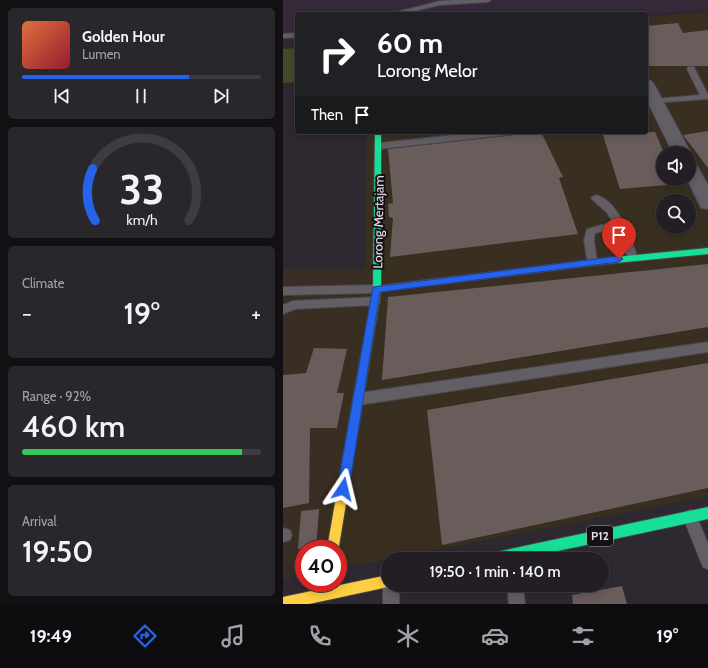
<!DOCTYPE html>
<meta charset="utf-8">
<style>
:root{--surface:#221e24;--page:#2a272c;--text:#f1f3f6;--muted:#a2a2a6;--line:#3f3c41;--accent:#2563eb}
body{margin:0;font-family:Cabin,sans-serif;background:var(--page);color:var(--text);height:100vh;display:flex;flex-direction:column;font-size:15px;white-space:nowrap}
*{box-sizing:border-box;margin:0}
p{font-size:13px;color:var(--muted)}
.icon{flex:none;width:22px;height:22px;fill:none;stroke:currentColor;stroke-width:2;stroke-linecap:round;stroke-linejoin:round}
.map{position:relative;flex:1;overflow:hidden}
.details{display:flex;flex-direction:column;gap:8px;padding:8px;background:#131014;width:283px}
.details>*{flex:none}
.guide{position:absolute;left:12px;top:12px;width:353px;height:122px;border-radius:4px;box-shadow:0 2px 10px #0003,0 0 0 1px var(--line);background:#202124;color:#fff;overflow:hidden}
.buttons{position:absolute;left:373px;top:146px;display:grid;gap:8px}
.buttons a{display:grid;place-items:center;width:40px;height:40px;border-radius:50%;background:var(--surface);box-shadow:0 2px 10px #0003,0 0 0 1px var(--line);font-size:20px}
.speed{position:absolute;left:12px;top:540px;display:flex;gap:8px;font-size:20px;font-weight:700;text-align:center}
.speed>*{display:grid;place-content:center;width:52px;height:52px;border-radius:50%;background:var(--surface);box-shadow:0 2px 10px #0003,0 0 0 1px var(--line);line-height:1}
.speed .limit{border:6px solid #d22;background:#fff;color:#111}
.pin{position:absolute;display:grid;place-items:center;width:34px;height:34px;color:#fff;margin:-41px -17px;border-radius:50% 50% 50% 0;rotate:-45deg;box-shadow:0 0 4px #0007}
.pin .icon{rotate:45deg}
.me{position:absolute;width:44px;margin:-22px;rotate:10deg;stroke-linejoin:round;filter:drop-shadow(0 0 3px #0008)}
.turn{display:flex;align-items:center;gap:14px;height:84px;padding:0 16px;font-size:18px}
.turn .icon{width:52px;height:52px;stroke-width:2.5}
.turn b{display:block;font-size:28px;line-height:34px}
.then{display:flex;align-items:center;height:38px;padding:0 16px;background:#0003;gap:8px;font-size:15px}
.big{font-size:30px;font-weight:600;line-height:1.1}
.details .widget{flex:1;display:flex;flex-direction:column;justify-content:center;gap:6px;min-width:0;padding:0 14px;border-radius:6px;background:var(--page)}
.details .dial{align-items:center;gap:0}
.dial svg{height:104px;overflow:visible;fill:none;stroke:var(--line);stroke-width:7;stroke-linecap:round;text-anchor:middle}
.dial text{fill:var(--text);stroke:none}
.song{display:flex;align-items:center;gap:12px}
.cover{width:48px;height:48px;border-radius:6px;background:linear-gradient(135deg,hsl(20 70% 55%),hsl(350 70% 35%))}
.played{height:4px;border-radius:2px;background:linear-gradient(90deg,var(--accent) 70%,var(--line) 70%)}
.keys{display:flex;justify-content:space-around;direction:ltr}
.heat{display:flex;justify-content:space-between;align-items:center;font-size:22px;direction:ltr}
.charge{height:6px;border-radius:3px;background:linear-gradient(90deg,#34c759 92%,var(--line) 0)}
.trip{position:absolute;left:98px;top:552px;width:228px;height:40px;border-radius:20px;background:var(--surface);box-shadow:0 2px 10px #0003,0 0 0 1px var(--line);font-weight:600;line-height:40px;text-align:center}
.dock{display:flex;height:64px;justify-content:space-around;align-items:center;background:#0e0c0e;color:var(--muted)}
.dock .icon{width:28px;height:28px}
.dock .selected{color:var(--accent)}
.dock b{font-size:18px;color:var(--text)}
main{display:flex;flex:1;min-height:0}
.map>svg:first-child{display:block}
</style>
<main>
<section class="details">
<div class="widget">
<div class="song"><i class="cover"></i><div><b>Golden Hour</b><p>Lumen</p></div></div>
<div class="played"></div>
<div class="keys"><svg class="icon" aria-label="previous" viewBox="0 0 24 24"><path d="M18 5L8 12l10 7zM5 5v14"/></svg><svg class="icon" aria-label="pause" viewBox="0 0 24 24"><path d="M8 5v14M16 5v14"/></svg><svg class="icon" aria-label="next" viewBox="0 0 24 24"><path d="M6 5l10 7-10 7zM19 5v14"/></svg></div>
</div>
<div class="widget dial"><svg viewBox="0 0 100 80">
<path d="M14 69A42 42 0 1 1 86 69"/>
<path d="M14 69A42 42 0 0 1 12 29" stroke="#2563eb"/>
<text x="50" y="56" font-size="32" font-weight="700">33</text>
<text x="50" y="72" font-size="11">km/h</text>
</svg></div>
<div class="widget"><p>Climate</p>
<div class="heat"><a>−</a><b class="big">19°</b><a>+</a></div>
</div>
<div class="widget"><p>Range · 92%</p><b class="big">460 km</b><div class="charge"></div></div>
<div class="widget"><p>Arrival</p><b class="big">19:50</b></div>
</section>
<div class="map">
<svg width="425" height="604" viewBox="0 0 425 604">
<rect width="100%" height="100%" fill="#2e2830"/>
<path fill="#382f21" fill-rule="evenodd" d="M425,12V496L55,569V549H35L82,269L84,132H363V17ZM380,153H406V179H380ZM380,201H406V227H380Z"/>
<path fill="#362a3a" d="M0,0H425V9L363,14H14V41L0,42Z"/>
<path fill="#3a2d23" d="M0,269H82L35,549H21V576L0,579Z"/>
<path fill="#464a26" d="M14,48V82L0,83V49Z"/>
<path fill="#695d5c" d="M395,23L400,33L425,30V66H363V26Z
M425,131V168L400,135Z
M258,132L280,177L276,178L295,234L107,257L110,218L106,217L105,204L110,203L105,149Z
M319,132H372L381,153L380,179H392L395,184L337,189Z
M425,264V327L99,380L105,297Z
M31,348L64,349L54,393H61L54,428H27L26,503L0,508V375L23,373Z
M425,363V488L159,545L144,410Z
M36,509L33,549H15L18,511Z
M339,586L344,604H290L289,595Z"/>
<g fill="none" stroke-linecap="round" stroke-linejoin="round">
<defs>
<path id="lane" d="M174,0H208L205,2L157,5L118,14H106L157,1Z
M14,33V37L0,38V34Z
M405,67H411L425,95V99L369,103L368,101L372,99L417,95L404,69Z
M199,132H226L222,135L96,149L92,146L96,143Z
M313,195C336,201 347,238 355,258L354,261H346L333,228L312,233L311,240L314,262L313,265H305L301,240L304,229L330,222L324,213L310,200L308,198Z
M94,285L98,286L99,289L98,292L94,293L0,295V287Z
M92,297L96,298L97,301L96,304L92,305L12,309L0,314V305L10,301Z
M425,342V352L76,405L72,403L70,399L72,395L76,393Z
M407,510L412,512L425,544V569L420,567L400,517L402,512Z
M0,528L7,530L9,535L7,540L0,542Z
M105,579V585H116V604H100V585L103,580Z
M224,585H240L242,604H226Z"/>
<path id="street" d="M363,79L368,81L371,84L408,153L406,156V153H390L363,99Z
M406,160L412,162L425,185V209L418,208L404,179H406Z"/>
<path id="fast" d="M92,132H98V289L82,388L81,391L77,392L73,391L72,388L90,289Z
M425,248V254L322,264L318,261L322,258Z
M425,507V519L237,559H203L205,555L209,553Z"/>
<path id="slow" d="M77,384L81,385L82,388L55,552V549H44L72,388L73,385Z
M105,575V585H110L105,587L26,604H0V597Z"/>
<path id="jam" d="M322,258L326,261L322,264L94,292L90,289L94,286Z"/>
</defs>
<use href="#lane" stroke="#4b464d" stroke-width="2"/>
<use href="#street" stroke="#4b464d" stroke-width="2"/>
<use href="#fast" stroke="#4b464d" stroke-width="2"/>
<use href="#slow" stroke="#4b464d" stroke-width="2"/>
<use href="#jam" stroke="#4b464d" stroke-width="2"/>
<use href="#lane" fill="#625e64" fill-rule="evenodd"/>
<use href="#street" fill="#625e64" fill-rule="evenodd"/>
<use href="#fast" fill="#16e098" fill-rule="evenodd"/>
<use href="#slow" fill="#ffcf43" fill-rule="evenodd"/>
<use href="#jam" fill="#f24e42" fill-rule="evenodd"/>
</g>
<path fill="#2563eb" stroke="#184099" d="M336,256L340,259L336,262L97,292L66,489L64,493L60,494L56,493L54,489L90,287Z"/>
<g text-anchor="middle" stroke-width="4" stroke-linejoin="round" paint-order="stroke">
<rect fill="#151016" stroke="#a59fa7" stroke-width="1" x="304" y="526" width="26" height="20" rx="3"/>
<g font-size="12" font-weight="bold" fill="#e3dce5">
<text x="317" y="540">P12</text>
</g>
<g font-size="13" fill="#e3dce5" stroke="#151016">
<text transform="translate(95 222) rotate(-89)" y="5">Lorong Mertajam</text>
</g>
</g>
</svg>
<div class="buttons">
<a><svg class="icon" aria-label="sound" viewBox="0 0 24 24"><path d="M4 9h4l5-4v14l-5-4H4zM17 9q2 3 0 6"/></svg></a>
<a><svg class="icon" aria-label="search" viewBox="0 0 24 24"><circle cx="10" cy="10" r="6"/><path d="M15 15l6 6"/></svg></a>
</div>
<div class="speed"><div class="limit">40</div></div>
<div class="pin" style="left:336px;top:259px;background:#d93025"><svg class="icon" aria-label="arrive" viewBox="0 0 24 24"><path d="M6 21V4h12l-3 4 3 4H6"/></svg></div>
<svg class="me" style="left:60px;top:489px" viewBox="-20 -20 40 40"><path d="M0-17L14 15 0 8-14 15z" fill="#2563eb" stroke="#fff" stroke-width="4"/></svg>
<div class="trip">19:50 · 1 min · 140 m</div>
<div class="guide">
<div class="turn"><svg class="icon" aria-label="right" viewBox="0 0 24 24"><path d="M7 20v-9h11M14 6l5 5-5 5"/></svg><div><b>60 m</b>Lorong Melor</div></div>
<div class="then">Then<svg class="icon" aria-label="arrive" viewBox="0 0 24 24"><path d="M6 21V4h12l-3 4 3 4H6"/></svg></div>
</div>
</div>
</main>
<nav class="dock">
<b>19:49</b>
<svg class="icon selected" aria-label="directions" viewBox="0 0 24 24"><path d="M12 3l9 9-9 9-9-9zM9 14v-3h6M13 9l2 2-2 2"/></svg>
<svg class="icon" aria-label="music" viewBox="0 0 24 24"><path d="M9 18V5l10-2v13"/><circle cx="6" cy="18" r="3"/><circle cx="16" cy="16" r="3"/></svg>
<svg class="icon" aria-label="phone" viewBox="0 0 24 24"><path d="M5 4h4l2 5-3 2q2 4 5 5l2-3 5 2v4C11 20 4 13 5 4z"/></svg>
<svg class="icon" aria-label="climate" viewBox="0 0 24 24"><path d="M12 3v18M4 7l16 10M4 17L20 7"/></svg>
<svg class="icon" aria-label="car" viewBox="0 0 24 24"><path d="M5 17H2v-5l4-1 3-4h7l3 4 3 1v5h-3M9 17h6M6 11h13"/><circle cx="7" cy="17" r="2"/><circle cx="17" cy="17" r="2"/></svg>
<svg class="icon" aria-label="filters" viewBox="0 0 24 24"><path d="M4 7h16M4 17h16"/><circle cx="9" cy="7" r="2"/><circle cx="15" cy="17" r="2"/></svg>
<b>19°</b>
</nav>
